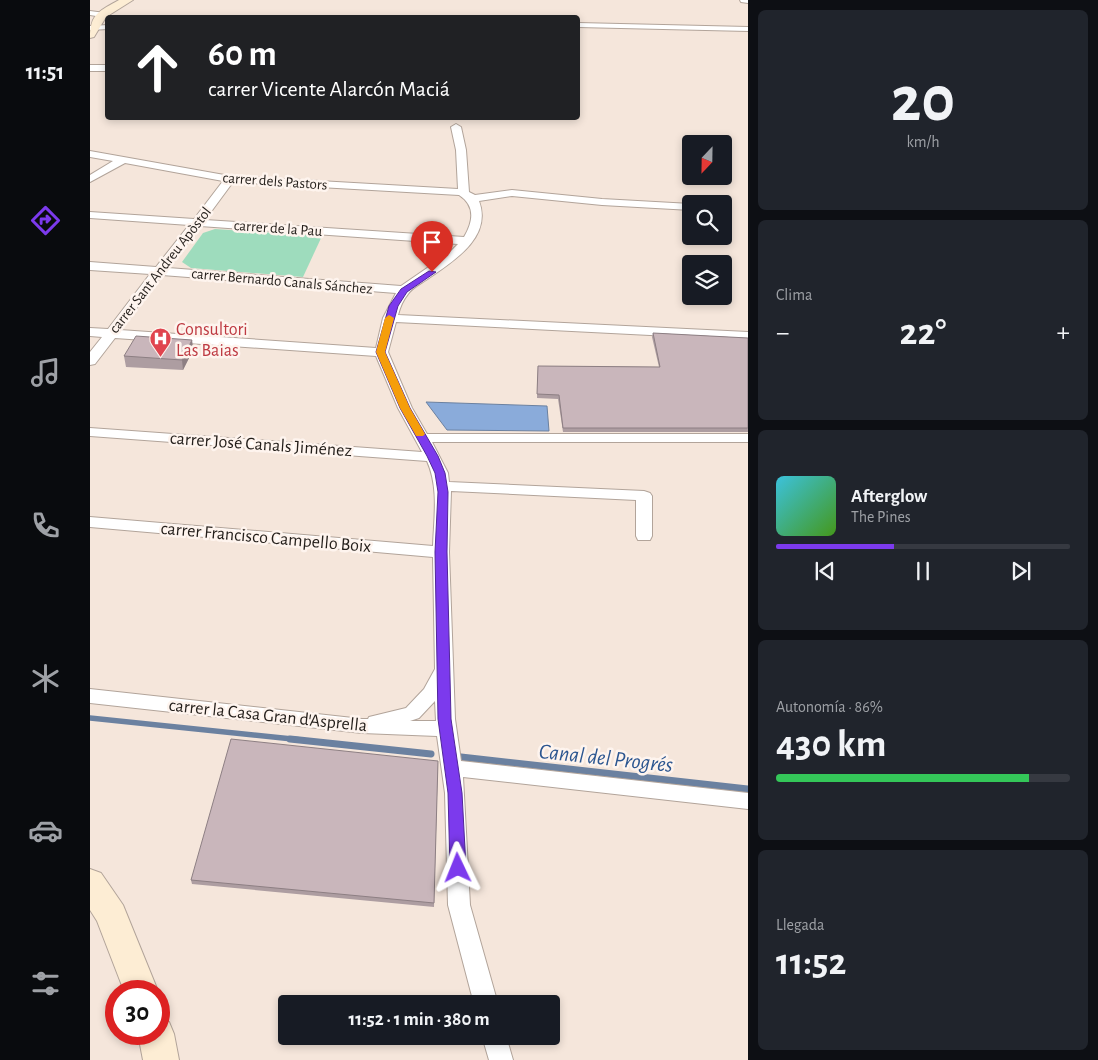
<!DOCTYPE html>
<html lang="es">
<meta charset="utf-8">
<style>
:root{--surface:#171b24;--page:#20242c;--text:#f1f3f6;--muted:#9ea1a6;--line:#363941;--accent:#7c3aed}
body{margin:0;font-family:"Alegreya Sans",sans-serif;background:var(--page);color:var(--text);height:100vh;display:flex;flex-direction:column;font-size:19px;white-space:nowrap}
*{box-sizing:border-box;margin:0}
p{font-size:16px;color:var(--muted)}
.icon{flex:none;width:28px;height:28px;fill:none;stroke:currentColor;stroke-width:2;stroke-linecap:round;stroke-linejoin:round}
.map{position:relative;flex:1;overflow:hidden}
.panel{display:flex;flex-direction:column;gap:10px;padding:10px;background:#0d0f14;width:350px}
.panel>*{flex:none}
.guide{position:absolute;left:15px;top:15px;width:475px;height:105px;border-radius:5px;box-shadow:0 2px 8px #0003;background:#202124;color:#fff;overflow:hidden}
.needle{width:32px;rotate:202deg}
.buttons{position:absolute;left:592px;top:135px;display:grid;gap:10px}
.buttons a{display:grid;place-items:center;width:50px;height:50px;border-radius:5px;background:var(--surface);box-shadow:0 2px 8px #0003;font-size:25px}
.speed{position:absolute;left:15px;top:980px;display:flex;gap:10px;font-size:25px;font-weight:700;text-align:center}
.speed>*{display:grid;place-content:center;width:65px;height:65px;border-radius:50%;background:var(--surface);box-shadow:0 2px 8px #0003;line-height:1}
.speed .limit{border:8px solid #d22;background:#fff;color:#111}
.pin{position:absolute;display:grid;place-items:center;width:42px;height:42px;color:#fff;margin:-51px -21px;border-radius:50% 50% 50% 0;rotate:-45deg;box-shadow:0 0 5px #0007}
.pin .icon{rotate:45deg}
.me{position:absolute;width:55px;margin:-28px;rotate:358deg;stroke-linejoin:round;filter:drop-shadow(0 0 4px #0008)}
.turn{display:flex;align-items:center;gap:18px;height:105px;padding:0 20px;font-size:22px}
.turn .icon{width:65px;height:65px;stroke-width:2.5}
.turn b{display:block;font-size:35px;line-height:42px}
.big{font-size:38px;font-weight:700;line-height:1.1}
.panel .widget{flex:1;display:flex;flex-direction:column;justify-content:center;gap:8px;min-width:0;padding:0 18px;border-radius:8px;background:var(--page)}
.panel .dial{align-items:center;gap:0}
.dial b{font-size:65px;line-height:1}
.song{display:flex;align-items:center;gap:15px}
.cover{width:60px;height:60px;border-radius:8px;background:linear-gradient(135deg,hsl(190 70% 55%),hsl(100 70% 35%))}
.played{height:5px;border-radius:2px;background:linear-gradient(90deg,var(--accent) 40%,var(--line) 40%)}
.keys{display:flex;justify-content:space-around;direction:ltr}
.heat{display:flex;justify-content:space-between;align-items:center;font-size:28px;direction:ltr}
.charge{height:8px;border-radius:4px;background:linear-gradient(90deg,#34c759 86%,var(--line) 0)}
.trip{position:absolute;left:188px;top:995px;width:282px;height:50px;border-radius:5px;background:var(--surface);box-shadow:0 2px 8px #0003;font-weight:700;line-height:50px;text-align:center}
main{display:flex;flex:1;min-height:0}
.dock{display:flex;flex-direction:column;width:90px;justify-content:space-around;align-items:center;background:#090b0e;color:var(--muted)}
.dock .icon{width:35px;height:35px}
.dock .selected{color:var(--accent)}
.dock b{font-size:22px;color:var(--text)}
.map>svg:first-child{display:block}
</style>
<main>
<nav class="dock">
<b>11:51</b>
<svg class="icon selected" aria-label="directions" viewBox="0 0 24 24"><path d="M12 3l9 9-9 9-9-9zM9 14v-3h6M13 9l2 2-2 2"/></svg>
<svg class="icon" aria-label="music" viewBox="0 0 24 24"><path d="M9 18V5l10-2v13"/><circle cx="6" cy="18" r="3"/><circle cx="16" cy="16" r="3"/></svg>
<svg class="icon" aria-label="phone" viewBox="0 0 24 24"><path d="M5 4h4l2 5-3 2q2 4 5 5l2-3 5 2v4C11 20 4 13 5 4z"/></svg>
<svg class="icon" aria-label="climate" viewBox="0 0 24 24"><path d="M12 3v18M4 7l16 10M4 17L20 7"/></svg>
<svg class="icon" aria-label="car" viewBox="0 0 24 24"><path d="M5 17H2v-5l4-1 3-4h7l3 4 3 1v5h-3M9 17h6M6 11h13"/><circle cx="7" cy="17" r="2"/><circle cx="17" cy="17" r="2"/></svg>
<svg class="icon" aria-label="filters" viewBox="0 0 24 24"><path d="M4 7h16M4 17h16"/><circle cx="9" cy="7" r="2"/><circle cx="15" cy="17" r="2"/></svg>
</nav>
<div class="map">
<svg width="658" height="1060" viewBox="0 0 658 1060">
<rect width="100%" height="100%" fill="#f5e6db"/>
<path fill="#9edcbd" d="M125,229L232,236L213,277L101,268L92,262L113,233Z"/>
<path fill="#8aabda" stroke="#6b81a0" d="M336,402L457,406L459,431L357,430Z"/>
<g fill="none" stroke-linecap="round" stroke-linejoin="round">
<path stroke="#6b81a0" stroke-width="5.5" d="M0,718L212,740"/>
<path stroke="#6b81a0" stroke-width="7" d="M200,739L341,754
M371,757L658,789"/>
<defs>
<path id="minor" d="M650,0H658V3L651,2Z
M0,11L15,13L16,15L12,17L0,15Z
M488,23L658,27V31L488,27Z
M18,25V29L0,30V26Z
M0,65H18V71H0Z
M366,124L371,127L376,150L379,192L385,195L422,190L512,199L601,204V210L512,205L422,196L389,201C403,238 362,262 336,280C330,284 322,288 318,294C313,300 310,307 308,315L658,332V340L306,322L298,352L322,408L337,434H658V442H342L358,473L359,482L554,491L560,493L562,496V536L560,540H548L546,536V500L361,491L359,552L365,719L371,761L658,793V809L373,777L380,905L408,1004H384L358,905L355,793L347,736L272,733L0,703V689L272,719H278L279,717L316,708L334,689L345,669L343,557L0,527V517L343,546C344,517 349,488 337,461L0,436V428L332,452L308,408L286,356L25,338L5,364L0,365V352L12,337L0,336V328L18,329L60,274L0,270V262L66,267L99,225L0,218V212L104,219L133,181L35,163L0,182V175L23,161L0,157V151L140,176L368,189L366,150L361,127ZM143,182L369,195C386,206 383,222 374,237L115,220ZM110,226L368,244L359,253L311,286L78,268ZM72,275L306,293L293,318L286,348L30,330ZM345,701L346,721H320L329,718Z
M392,1036H416L423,1060H399Z"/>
<path id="secondary" d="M29,0H43L16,17L4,37L0,38C0,13 10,11 29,0Z
M0,869L11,873L33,905L68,991H34L7,921L0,910Z
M69,1019L79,1022L84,1034L89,1060H53L48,1034H69Z"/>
</defs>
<use href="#minor" stroke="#b2a49a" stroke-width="2"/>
<use href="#secondary" stroke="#b2a49a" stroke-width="2"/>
<use href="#minor" fill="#fff" fill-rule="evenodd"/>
<use href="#secondary" fill="#fdedd4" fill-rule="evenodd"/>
</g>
<path fill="#ad9da1" d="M563,333L658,338V432H473L468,399L447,398L448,366L569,367L562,337Z
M102,340L103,350L93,370L36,367L34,356Z
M348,761L344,907L102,884L101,880Z"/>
<path fill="#8d7f83" d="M102,340L103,350L93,370L92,360Z"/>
<path fill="#c9b6bb" stroke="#8d7f83" d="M563,333L658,338V428H473L469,395L447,394L448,366L570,367Z
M46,336L102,340L92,360L34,356Z
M141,739L348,761L344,903L101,880Z"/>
<path fill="#7c3aed" stroke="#51269a" d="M339,271L346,272L317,292L308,306L295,352L320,408L348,456L355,473L358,492L357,552L361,719L372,793L376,868L373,872L368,874L363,872L360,868L358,793L348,719L345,552L348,492L345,473L337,456L310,408L286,352L299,306L311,289Z"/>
<path fill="#f59e0b" d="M299,315L304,318L295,352L320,408L335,434L333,436H326L325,434L310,408L286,352L295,318Z"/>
<defs>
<symbol id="hospital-pin" viewBox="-11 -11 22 30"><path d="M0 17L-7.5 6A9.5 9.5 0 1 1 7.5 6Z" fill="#e0444e" stroke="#fef4ee"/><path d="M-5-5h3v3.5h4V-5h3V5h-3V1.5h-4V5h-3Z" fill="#fff"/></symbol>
</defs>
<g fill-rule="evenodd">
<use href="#hospital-pin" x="58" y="326" width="25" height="34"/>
</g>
<g text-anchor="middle" stroke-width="5" stroke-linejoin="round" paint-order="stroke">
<g font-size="15" fill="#231e1a" stroke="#fef4ee">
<text transform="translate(185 181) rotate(4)" y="5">carrer dels Pastors</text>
<text transform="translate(188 228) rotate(4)" y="5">carrer de la Pau</text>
<text transform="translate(70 270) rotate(-52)" y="5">carrer Sant Andreu Apòstol</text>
<text transform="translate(192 281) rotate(5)" y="5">carrer Bernardo Canals Sánchez</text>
</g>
<g font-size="18" fill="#be3a42" stroke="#fef4ee" text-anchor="start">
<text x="86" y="335">Consultori<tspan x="86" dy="21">Las Baias</tspan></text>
</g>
<g font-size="18" fill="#231e1a" stroke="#fef4ee">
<text transform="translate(171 444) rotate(4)" y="6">carrer José Canals Jiménez</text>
<text transform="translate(176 537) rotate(5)" y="6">carrer Francisco Campello Boix</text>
<text transform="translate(178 715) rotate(6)" y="6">carrer la Casa Gran d'Asprella</text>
</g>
<g font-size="22" font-style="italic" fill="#2c5690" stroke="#fef4ee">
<text transform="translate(516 757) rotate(6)" y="8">Canal del Progrés</text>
</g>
</g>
</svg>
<div class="buttons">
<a><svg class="needle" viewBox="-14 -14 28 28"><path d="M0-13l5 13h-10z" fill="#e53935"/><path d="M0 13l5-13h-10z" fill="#9ea1a6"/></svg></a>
<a><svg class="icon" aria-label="search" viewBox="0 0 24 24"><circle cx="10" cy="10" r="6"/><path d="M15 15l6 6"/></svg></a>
<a><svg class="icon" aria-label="layers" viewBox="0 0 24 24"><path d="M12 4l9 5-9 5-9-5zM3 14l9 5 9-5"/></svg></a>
</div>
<div class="speed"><div class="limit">30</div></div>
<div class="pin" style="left:342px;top:272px;background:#d93025"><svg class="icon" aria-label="arrive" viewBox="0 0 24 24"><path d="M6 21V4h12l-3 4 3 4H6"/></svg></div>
<svg class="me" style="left:368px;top:868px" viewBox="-20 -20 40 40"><path d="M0-17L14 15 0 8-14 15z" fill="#7c3aed" stroke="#fff" stroke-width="4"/></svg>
<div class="trip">11:52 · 1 min · 380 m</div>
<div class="guide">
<div class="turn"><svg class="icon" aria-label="ahead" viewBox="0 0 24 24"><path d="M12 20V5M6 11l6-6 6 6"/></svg><div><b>60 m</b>carrer Vicente Alarcón Maciá</div></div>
</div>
</div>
<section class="panel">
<div class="widget dial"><b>20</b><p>km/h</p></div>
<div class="widget"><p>Clima</p>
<div class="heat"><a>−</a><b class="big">22°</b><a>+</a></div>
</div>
<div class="widget">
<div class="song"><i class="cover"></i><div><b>Afterglow</b><p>The Pines</p></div></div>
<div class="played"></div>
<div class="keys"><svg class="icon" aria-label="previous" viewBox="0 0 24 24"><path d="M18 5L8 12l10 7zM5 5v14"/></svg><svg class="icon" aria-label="pause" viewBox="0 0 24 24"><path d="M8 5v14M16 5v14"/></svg><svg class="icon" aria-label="next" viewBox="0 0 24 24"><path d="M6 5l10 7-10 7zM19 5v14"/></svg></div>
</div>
<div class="widget"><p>Autonomía · 86%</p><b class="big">430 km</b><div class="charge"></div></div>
<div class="widget"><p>Llegada</p><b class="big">11:52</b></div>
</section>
</main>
